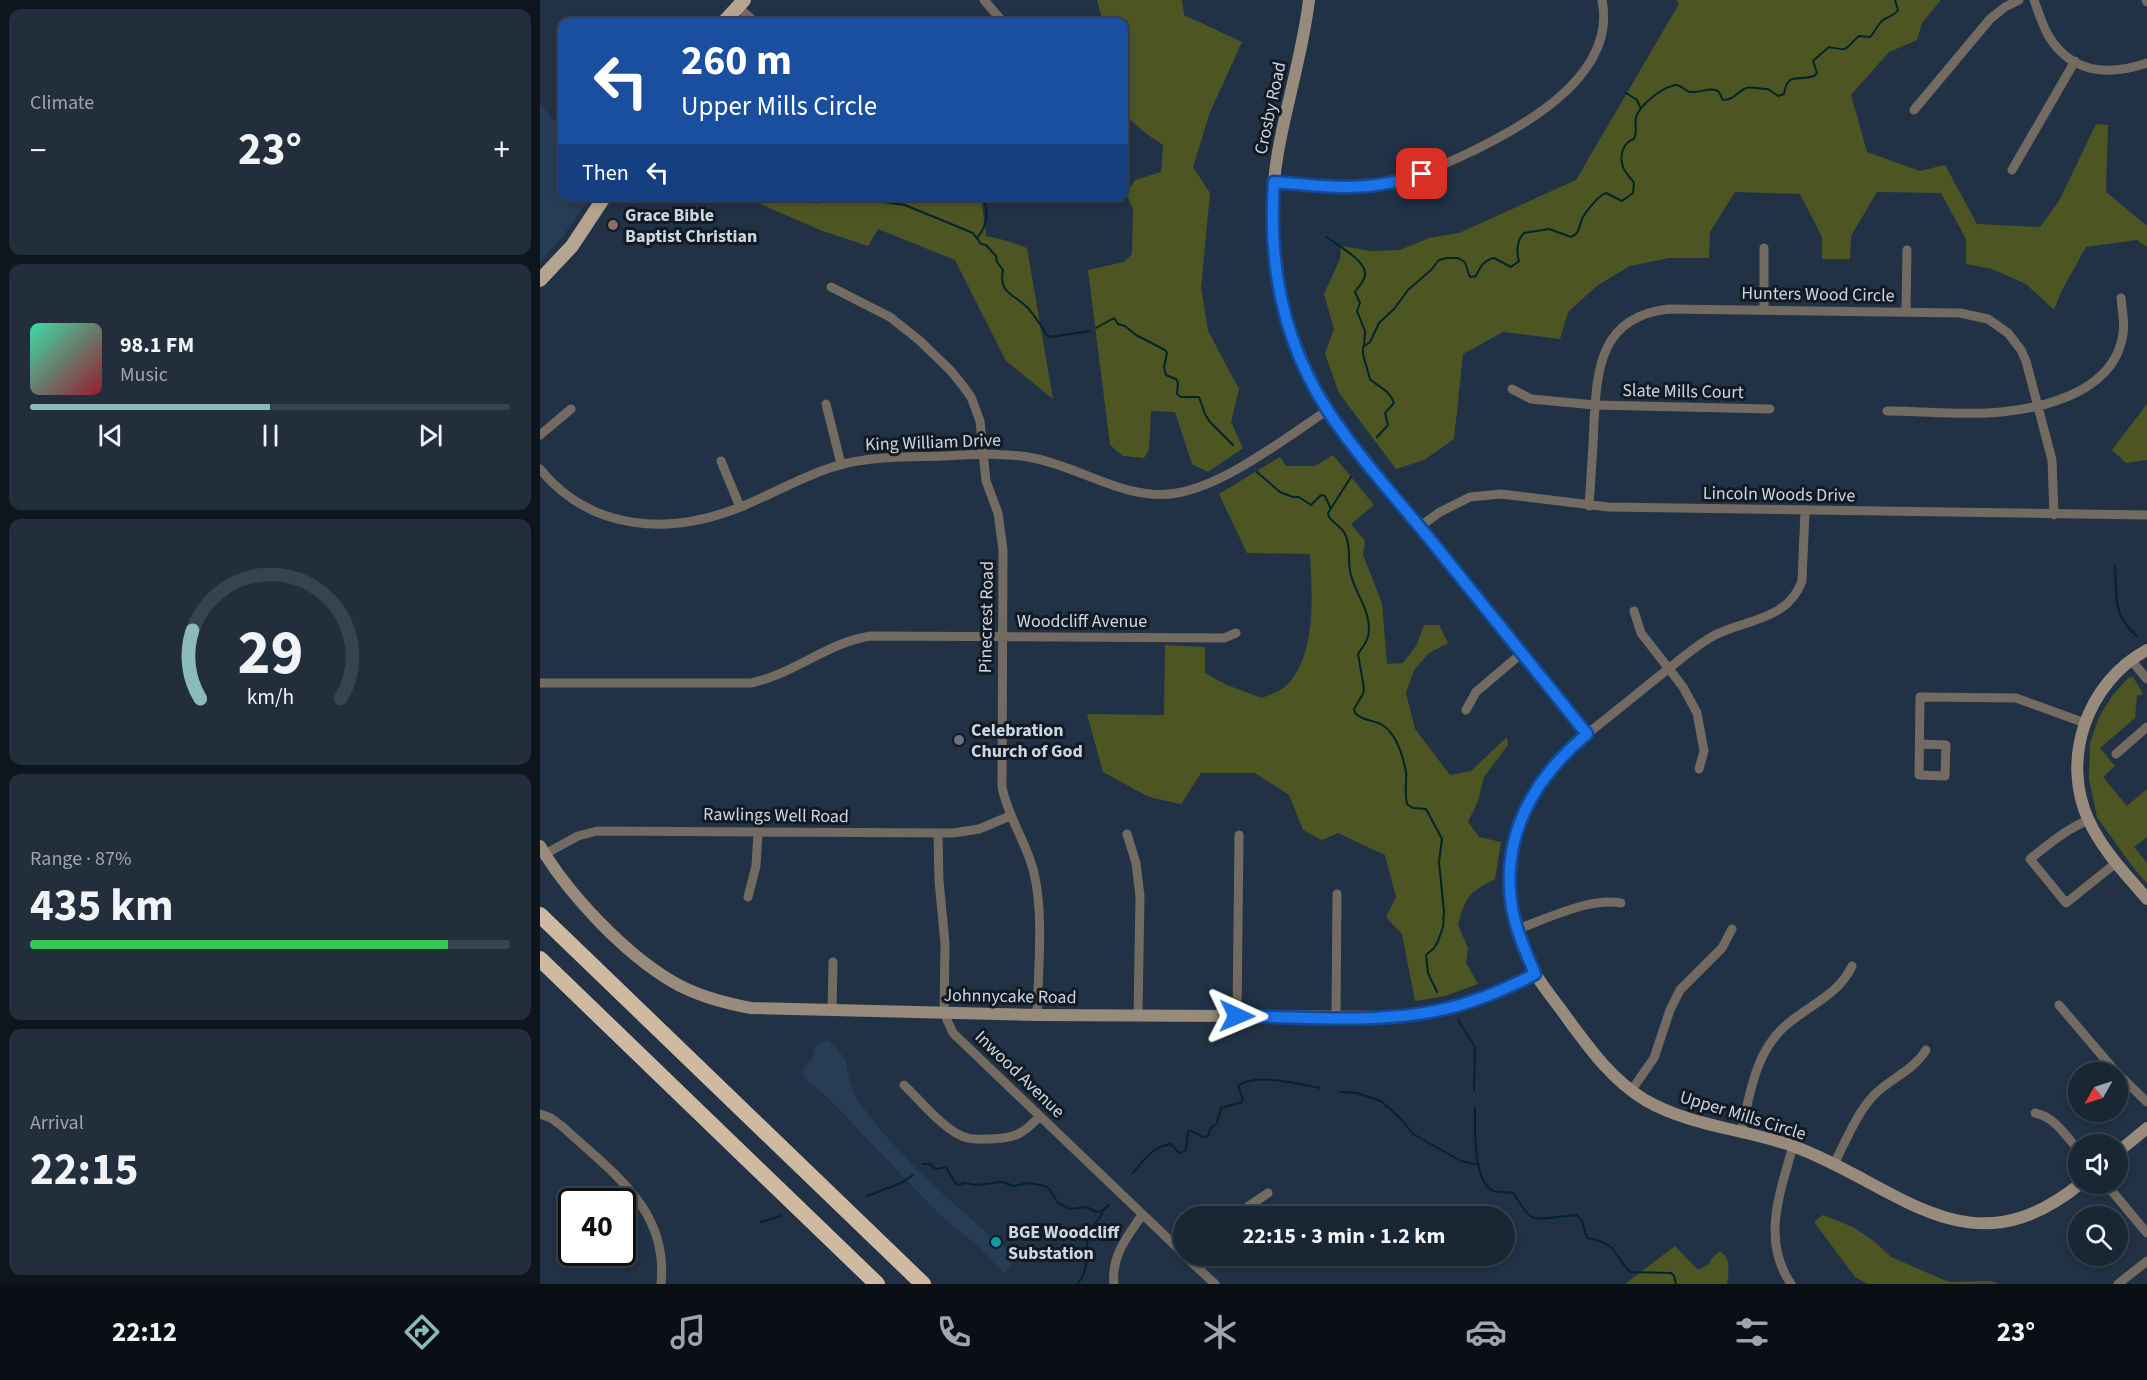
<!DOCTYPE html>
<meta charset="utf-8">
<style>
:root{--surface:#192634;--page:#222e3c;--text:#f1f3f6;--muted:#9fa5ac;--line:#37434f;--accent:#8bbbb9}
body{margin:0;font-family:"Source Sans 3",sans-serif;background:var(--page);color:var(--text);height:100vh;display:flex;flex-direction:column;font-size:22px;white-space:nowrap}
*{box-sizing:border-box;margin:0}
p{font-size:20px;color:var(--muted)}
.icon{flex:none;width:33px;height:33px;fill:none;stroke:currentColor;stroke-width:2;stroke-linecap:round;stroke-linejoin:round}
.map{position:relative;flex:1;overflow:hidden}
.details{display:flex;flex-direction:column;gap:9px;padding:9px;background:#0e151d;width:540px}
.details>*{flex:none}
.guide{position:absolute;left:18px;top:18px;width:570px;height:183px;border-radius:12px;box-shadow:0 3px 9px #0003,0 0 0 2px var(--line);background:#1a4fa0;color:#fff;overflow:hidden}
.needle{width:39px;rotate:231deg}
.buttons{position:absolute;left:1528px;top:1062px;display:grid;gap:12px}
.buttons a{display:grid;place-items:center;width:60px;height:60px;border-radius:50%;background:var(--surface);box-shadow:0 3px 9px #0003,0 0 0 2px var(--line);font-size:30px}
.speed{position:absolute;left:18px;top:1188px;display:flex;gap:12px;font-size:30px;font-weight:700;text-align:center}
.speed>*{display:grid;place-content:center;width:78px;height:78px;border-radius:50%;background:var(--surface);box-shadow:0 3px 9px #0003,0 0 0 2px var(--line);line-height:1}
.speed .limit{border:3px solid #111;border-radius:9px;background:#fff;color:#111}
.pin{position:absolute;display:grid;place-items:center;width:51px;height:51px;color:#fff;margin:-26px;border-radius:12px;box-shadow:0 3px 9px #0006}
.me{position:absolute;width:66px;margin:-33px;rotate:91deg;stroke-linejoin:round;filter:drop-shadow(0 0 4px #0008)}
.turn{display:flex;align-items:center;gap:21px;height:126px;padding:0 24px;font-size:27px}
.turn .icon{width:78px;height:78px;stroke-width:2.5}
.turn b{display:block;font-size:42px;line-height:51px}
.then{display:flex;align-items:center;height:57px;padding:0 24px;background:#0003;gap:12px;font-size:22px}
.big{font-size:45px;font-weight:700;line-height:1.1}
.details .widget{flex:1;display:flex;flex-direction:column;justify-content:center;gap:9px;min-width:0;padding:0 21px;border-radius:12px;background:var(--page)}
.details .dial{align-items:center;gap:0}
.dial svg{height:156px;overflow:visible;fill:none;stroke:var(--line);stroke-width:7;stroke-linecap:round;text-anchor:middle}
.dial text{fill:var(--text);stroke:none}
.song{display:flex;align-items:center;gap:18px}
.cover{width:72px;height:72px;border-radius:9px;background:linear-gradient(135deg,hsl(160 70% 55%),hsl(350 70% 35%))}
.played{height:6px;border-radius:3px;background:linear-gradient(90deg,var(--accent) 50%,var(--line) 50%)}
.keys{display:flex;justify-content:space-around;direction:ltr}
.heat{display:flex;justify-content:space-between;align-items:center;font-size:33px;direction:ltr}
.charge{height:9px;border-radius:4px;background:linear-gradient(90deg,#34c759 87%,var(--line) 0)}
.trip{position:absolute;left:633px;top:1206px;width:342px;height:60px;border-radius:30px;background:var(--surface);box-shadow:0 3px 9px #0003,0 0 0 2px var(--line);font-weight:700;line-height:60px;text-align:center}
.menu{display:flex;height:96px;justify-content:space-around;align-items:center;background:#0a0f15;color:var(--muted)}
.menu .icon{width:42px;height:42px}
.menu .selected{color:var(--accent)}
.menu b{font-size:27px;color:var(--text)}
main{display:flex;flex:1;min-height:0}
.map>svg:first-child{display:block}
</style>
<main>
<section class="details">
<div class="widget"><p>Climate</p>
<div class="heat"><a>−</a><b class="big">23°</b><a>+</a></div>
</div>
<div class="widget">
<div class="song"><i class="cover"></i><div><b>98.1 FM</b><p>Music</p></div></div>
<div class="played"></div>
<div class="keys"><svg class="icon" aria-label="previous" viewBox="0 0 24 24"><path d="M18 5L8 12l10 7zM5 5v14"/></svg><svg class="icon" aria-label="pause" viewBox="0 0 24 24"><path d="M8 5v14M16 5v14"/></svg><svg class="icon" aria-label="next" viewBox="0 0 24 24"><path d="M6 5l10 7-10 7zM19 5v14"/></svg></div>
</div>
<div class="widget dial"><svg viewBox="0 0 100 80">
<path d="M14 69A42 42 0 1 1 86 69"/>
<path d="M14 69A42 42 0 0 1 10 34" stroke="#8bbbb9"/>
<text x="50" y="56" font-size="32" font-weight="700">29</text>
<text x="50" y="72" font-size="11">km/h</text>
</svg></div>
<div class="widget"><p>Range · 87%</p><b class="big">435 km</b><div class="charge"></div></div>
<div class="widget"><p>Arrival</p><b class="big">22:15</b></div>
</section>
<div class="map">
<svg width="1607" height="1284" viewBox="0 0 1607 1284">
<rect width="100%" height="100%" fill="#213246"/>
<path fill="#273d56" d="M0,104L22,130V196L50,197L23,236L0,262Z
M288,1040L295,1046L305,1059L310,1083L316,1098L337,1126L379,1172L450,1236L453,1234L476,1259L464,1274L439,1247L400,1215L292,1102L263,1076L264,1067L272,1060L275,1048L282,1042Z"/>
<path fill="#4d5622" d="M557,0H642L644,15L702,42L670,112L653,167L670,193L661,288L668,331L699,389L691,422L703,448L668,472L652,464L635,412L611,411L609,450L604,458L583,456L570,445L548,270L584,262L592,254L593,209L586,194L595,180L621,172L623,145C609,135 591,125 584,109V22H563Z
M1136,0H1401L1382,23L1377,40L1349,52L1311,95L1327,152L1380,171L1405,165L1437,224L1500,227L1519,201L1556,124L1568,125L1566,192L1607,226V247L1597,240L1546,247L1521,292L1514,310L1486,284L1452,269L1426,264V239L1401,193L1337,192L1311,236L1310,259H1282V237L1260,194L1195,192L1170,232L1169,258H1129L1090,266L1058,285L1028,312L1020,339L963,332L923,354L914,439L884,460L856,469L799,393L785,354L794,329L784,294L800,259L801,246L831,251L860,250L889,238L919,233L1036,180L1139,4Z
M218,197H259L277,204L285,196H401L407,203H418L427,197H441L446,236L468,241L487,248L513,399L466,361L415,260L338,229L328,246L280,230L216,202Z
M1607,404V460L1586,463L1572,450Z
M793,455L834,505L811,524L825,541L823,555L842,603L847,664L863,663L876,646L884,625H899L908,643L889,653L874,670L866,693L875,729L910,775L931,771L967,737L968,745L944,777L938,801L928,822L939,837L961,842L955,879C928,893 926,896 918,925L928,948L926,963L938,984L905,996L875,1001L862,934L846,917L856,897L845,855L798,833L782,840L763,830L749,795L715,773H661L641,804L609,797L563,772L547,714L624,715L625,645L665,647V673L687,685L722,698C730,695 741,691 747,685C777,654 772,594 770,554L707,553L679,494L740,457L746,466H775Z
M1593,677L1602,692V695H1597L1595,718L1560,748L1575,766L1563,777L1587,806L1607,789V837L1594,847L1607,863V883L1592,866L1557,817L1549,779L1550,743L1559,717L1572,696L1588,678Z
M1283,1215L1313,1227L1335,1242L1351,1257L1404,1280L1410,1282L1451,1281L1458,1284H1328L1315,1277L1274,1222Z
M1135,1246L1158,1270L1169,1264L1171,1259L1180,1251C1191,1259 1189,1272 1187,1284H1085Z"/>
<g fill="none" stroke-linecap="round" stroke-linejoin="round">
<path stroke="#012629" stroke-width="2" d="M1086,93L1097,100L1100,107
M308,197L365,205L433,233L441,244L446,245L456,256L457,262L463,270C458,293 474,294 487,307C494,315 501,325 506,334L510,337L550,331
M438,237C448,223 449,213 442,196
M787,237C797,245 827,261 825,275C824,282 818,287 815,292L820,303L817,311L825,331L824,345
M556,328L574,318L578,324L585,326L596,335L625,350L627,353L624,367L626,375L636,379L638,383L637,394L641,397H659L665,414L670,422L693,445
M837,437L848,425L845,413L854,403C850,390 838,387 830,379L823,354V347L830,342L839,323L854,309L868,290L891,270L899,260L907,258H918L925,262L929,275L931,277L936,276C940,267 944,260 954,258L971,267L979,261C976,251 977,240 984,233L1009,229L1031,237C1041,233 1038,226 1043,217C1047,210 1059,195 1066,193L1082,201L1093,193L1094,183C1091,178 1085,173 1083,167C1079,156 1083,142 1094,139C1098,131 1094,125 1096,117C1101,104 1121,88 1135,85C1142,84 1144,92 1151,92C1159,93 1173,86 1179,92C1181,95 1181,98 1183,100C1194,100 1196,93 1204,89C1210,85 1221,90 1228,89L1238,96L1244,94C1248,71 1256,82 1274,76L1277,73L1273,61L1289,47C1310,51 1302,51 1319,36L1330,37C1335,32 1336,28 1340,23C1345,17 1353,17 1358,10L1355,0
M717,472L740,492L753,497H759L771,505L781,495L785,496L790,507
M811,477L788,513L789,517C794,524 801,526 805,534C811,545 808,559 810,571C814,592 829,607 829,629C829,640 824,645 818,654L824,688L823,694L814,709L815,713C823,722 835,719 844,726C857,736 863,756 866,772C867,783 864,793 867,804L873,808L886,809L902,839L899,862L904,912L903,927L898,941L894,948L886,955L888,973L897,992
M1575,566C1577,596 1572,615 1597,636
M918,1020L935,1047L934,1090
M800,1092L817,1093L841,1101L861,1119L873,1134L921,1161L939,1165
M935,1107C935,1127 933,1176 950,1189C957,1194 966,1191 973,1193L986,1212L992,1217L999,1219L1037,1215C1046,1222 1042,1230 1048,1238C1078,1244 1072,1253 1090,1272L1131,1273L1134,1276L1136,1284
M382,1164H390C396,1171 398,1169 406,1167L415,1183L419,1185L424,1183L437,1185L462,1182L474,1186L489,1183L505,1186L510,1190L518,1203L530,1209L546,1207L557,1212L563,1210L569,1205
M593,1173C604,1160 613,1146 631,1144L637,1151L641,1153L646,1150L648,1132L651,1131L663,1137L668,1136L671,1128L677,1123L681,1108L702,1102L703,1099L698,1086C714,1072 759,1084 780,1088
M327,1196L361,1183L373,1175
M221,1222L241,1216
M537,1284C553,1268 543,1242 550,1230C556,1221 558,1223 563,1211"/>
<path stroke="#736b61" stroke-width="9" d="M444,0L463,22
M1494,0C1498,11 1502,24 1508,35C1531,74 1569,76 1607,63
M1606,0L1607,2
M197,6L215,22
M1374,110L1450,19L1465,7L1479,0
M1472,170L1535,61
M734,182C770,185 806,191 843,185C870,180 895,168 920,157C978,130 1078,78 1062,0
M291,287L350,317L379,340L411,371L423,386L431,397L440,421L446,481L458,513L463,550L462,787C468,818 487,843 494,873C504,914 498,973 497,1015
M1224,310V248
M1366,311L1367,250
M972,389L991,399L1055,405L1230,409
M286,404L301,464
M1347,411C1385,411 1424,416 1462,412C1509,407 1575,390 1583,334C1585,322 1582,310 1581,298
M0,435L31,409
M181,461L200,507
M0,469C52,532 130,536 203,506C244,489 281,465 325,460C351,456 377,457 403,456C432,455 464,452 493,458C541,467 587,502 637,493C687,484 745,438 788,410
M1049,506C1051,478 1053,450 1054,422C1057,367 1061,317 1128,309L1420,313L1448,319L1468,333L1481,350L1486,361L1512,460L1514,515
M879,527L900,512L930,497L961,494L1068,507L1607,515
M1094,611L1101,633L1143,687L1157,713L1164,751L1159,769
M1591,660L1607,679
M0,683H211C254,674 288,642 331,636L684,638L696,633
M926,710L936,692L982,653
M1047,734C1073,714 1098,693 1123,673C1140,660 1156,645 1175,635C1207,619 1248,620 1262,581L1265,511
M1380,744L1406,745L1405,776L1379,775L1380,697L1476,698L1545,723
M1576,754L1607,727
M1549,820C1526,829 1509,844 1490,859L1526,903L1576,863
M398,833L399,881L405,943L404,1013L413,1033L644,1254
M587,834L596,863L600,896L598,1015
M5,854L38,836L57,831L413,833L439,829L470,816
M208,897L216,866L218,831
M977,929C1007,919 1050,897 1081,903
M1519,1005L1576,1072
M292,1011L293,962
M697,1016L699,835
M796,1018L797,894
M1578,1074L1607,1102
M364,1085C380,1100 407,1134 428,1138C436,1140 444,1139 451,1139C476,1138 483,1134 500,1116
M1091,1091L1114,1058L1130,1010L1140,990L1182,948L1192,929
M1495,1113C1515,1117 1526,1136 1539,1151
M0,1114L11,1118L23,1127C72,1173 129,1209 121,1284
M1201,1132C1210,1095 1214,1055 1244,1027C1267,1006 1298,996 1312,966
M1294,1164C1306,1141 1316,1114 1334,1095C1351,1078 1373,1071 1386,1050
M1566,1184L1607,1233
M694,1216L728,1193
M645,1256L675,1284
M574,1284C571,1256 587,1237 602,1215
M1251,1284C1221,1240 1240,1193 1253,1146
M1578,1284L1607,1261"/>
<path stroke="#998b7b" stroke-width="12" d="M769,0C763,51 747,101 738,152C720,255 743,347 803,432L1047,734C1032,747 1017,759 1005,776C963,833 959,911 995,973C1004,989 1017,1003 1027,1018C1050,1049 1071,1079 1105,1100C1150,1126 1204,1129 1253,1146C1359,1185 1427,1275 1540,1184
M1607,650C1547,682 1520,760 1549,821C1563,851 1586,874 1607,899
M0,846C28,894 85,954 133,982C157,996 184,1003 211,1008L497,1015L853,1017C904,1012 950,997 995,974
M1578,1152L1607,1128"/>
<path stroke="#b5a48f" stroke-width="14" d="M184,22L204,0
M0,280L32,246L65,196"/>
<path stroke="#cfbaa1" stroke-width="16" d="M0,915L383,1284
M0,959L337,1284"/>
</g>
<g fill="none" stroke-linecap="round" stroke-linejoin="round">
<defs>
<path id="route" d="M697,1016C762,1017 838,1024 900,1010C933,1003 966,989 995,974C986,952 976,931 972,908C960,836 994,778 1047,734C996,670 944,607 893,543C858,500 819,458 788,411C743,342 728,263 734,182C789,187 828,193 882,174"/>
</defs>
<use href="#route" stroke="#114b97" stroke-width="15"/>
<use href="#route" stroke="#1a73e8" stroke-width="10"/>
</g>
<circle fill="#8d6e63" stroke="#121a23" stroke-width="2" cx="73" cy="225" r="6"/>
<circle fill="#6b7280" stroke="#121a23" stroke-width="2" cx="419" cy="740" r="6"/>
<circle fill="#0f9aa8" stroke="#121a23" stroke-width="2" cx="456" cy="1242" r="6"/>
<g text-anchor="middle" stroke-width="6" stroke-linejoin="round" paint-order="stroke">
<g font-size="18" fill="#ccd7e4" stroke="#121a23">
<text transform="translate(730 108) rotate(-78)" y="6">Crosby Road</text>
<text transform="translate(1278 294) rotate(1)" y="6">Hunters Wood Circle</text>
<text transform="translate(1143 391) rotate(1)" y="6">Slate Mills Court</text>
<text transform="translate(393 442) rotate(-2)" y="6">King William Drive</text>
<text transform="translate(1239 494) rotate(1)" y="6">Lincoln Woods Drive</text>
<text transform="translate(446 617) rotate(-89)" y="6">Pinecrest Road</text>
<text x="542" y="627">Woodcliff Avenue</text>
<text transform="translate(236 815) rotate(1)" y="6">Rawlings Well Road</text>
<text transform="translate(470 996) rotate(1)" y="6">Johnnycake Road</text>
<text transform="translate(480 1074) rotate(44)" y="6">Inwood Avenue</text>
<text transform="translate(1203 1115) rotate(17)" y="6">Upper Mills Circle</text>
</g>
<g font-size="18" font-weight="bold" fill="#ccd7e4" stroke="#121a23" text-anchor="start">
<text x="85" y="221">Grace Bible<tspan x="85" dy="21">Baptist Christian</tspan></text>
<text x="431" y="736">Celebration<tspan x="431" dy="21">Church of God</tspan></text>
<text x="468" y="1238">BGE Woodcliff<tspan x="468" dy="21">Substation</tspan></text>
</g>
</g>
</svg>
<div class="buttons">
<a><svg class="needle" viewBox="-14 -14 28 28"><path d="M0-13l5 13h-10z" fill="#e53935"/><path d="M0 13l5-13h-10z" fill="#9fa5ac"/></svg></a>
<a><svg class="icon" aria-label="sound" viewBox="0 0 24 24"><path d="M4 9h4l5-4v14l-5-4H4zM17 9q2 3 0 6"/></svg></a>
<a><svg class="icon" aria-label="search" viewBox="0 0 24 24"><circle cx="10" cy="10" r="6"/><path d="M15 15l6 6"/></svg></a>
</div>
<div class="speed"><div class="limit">40</div></div>
<div class="pin" style="left:882px;top:174px;background:#d93025"><svg class="icon" aria-label="arrive" viewBox="0 0 24 24"><path d="M6 21V4h12l-3 4 3 4H6"/></svg></div>
<svg class="me" style="left:697px;top:1016px" viewBox="-20 -20 40 40"><path d="M0-17L14 15 0 8-14 15z" fill="#1a73e8" stroke="#fff" stroke-width="4"/></svg>
<div class="trip">22:15 · 3 min · 1.2 km</div>
<div class="guide">
<div class="turn"><svg class="icon" aria-label="left" viewBox="0 0 24 24"><path d="M17 20v-9H6M10 6l-5 5 5 5"/></svg><div><b>260 m</b>Upper Mills Circle</div></div>
<div class="then">Then<svg class="icon" aria-label="left" viewBox="0 0 24 24"><path d="M17 20v-9H6M10 6l-5 5 5 5"/></svg></div>
</div>
</div>
</main>
<nav class="menu">
<b>22:12</b>
<svg class="icon selected" aria-label="directions" viewBox="0 0 24 24"><path d="M12 3l9 9-9 9-9-9zM9 14v-3h6M13 9l2 2-2 2"/></svg>
<svg class="icon" aria-label="music" viewBox="0 0 24 24"><path d="M9 18V5l10-2v13"/><circle cx="6" cy="18" r="3"/><circle cx="16" cy="16" r="3"/></svg>
<svg class="icon" aria-label="phone" viewBox="0 0 24 24"><path d="M5 4h4l2 5-3 2q2 4 5 5l2-3 5 2v4C11 20 4 13 5 4z"/></svg>
<svg class="icon" aria-label="climate" viewBox="0 0 24 24"><path d="M12 3v18M4 7l16 10M4 17L20 7"/></svg>
<svg class="icon" aria-label="car" viewBox="0 0 24 24"><path d="M5 17H2v-5l4-1 3-4h7l3 4 3 1v5h-3M9 17h6M6 11h13"/><circle cx="7" cy="17" r="2"/><circle cx="17" cy="17" r="2"/></svg>
<svg class="icon" aria-label="filters" viewBox="0 0 24 24"><path d="M4 7h16M4 17h16"/><circle cx="9" cy="7" r="2"/><circle cx="15" cy="17" r="2"/></svg>
<b>23°</b>
</nav>
